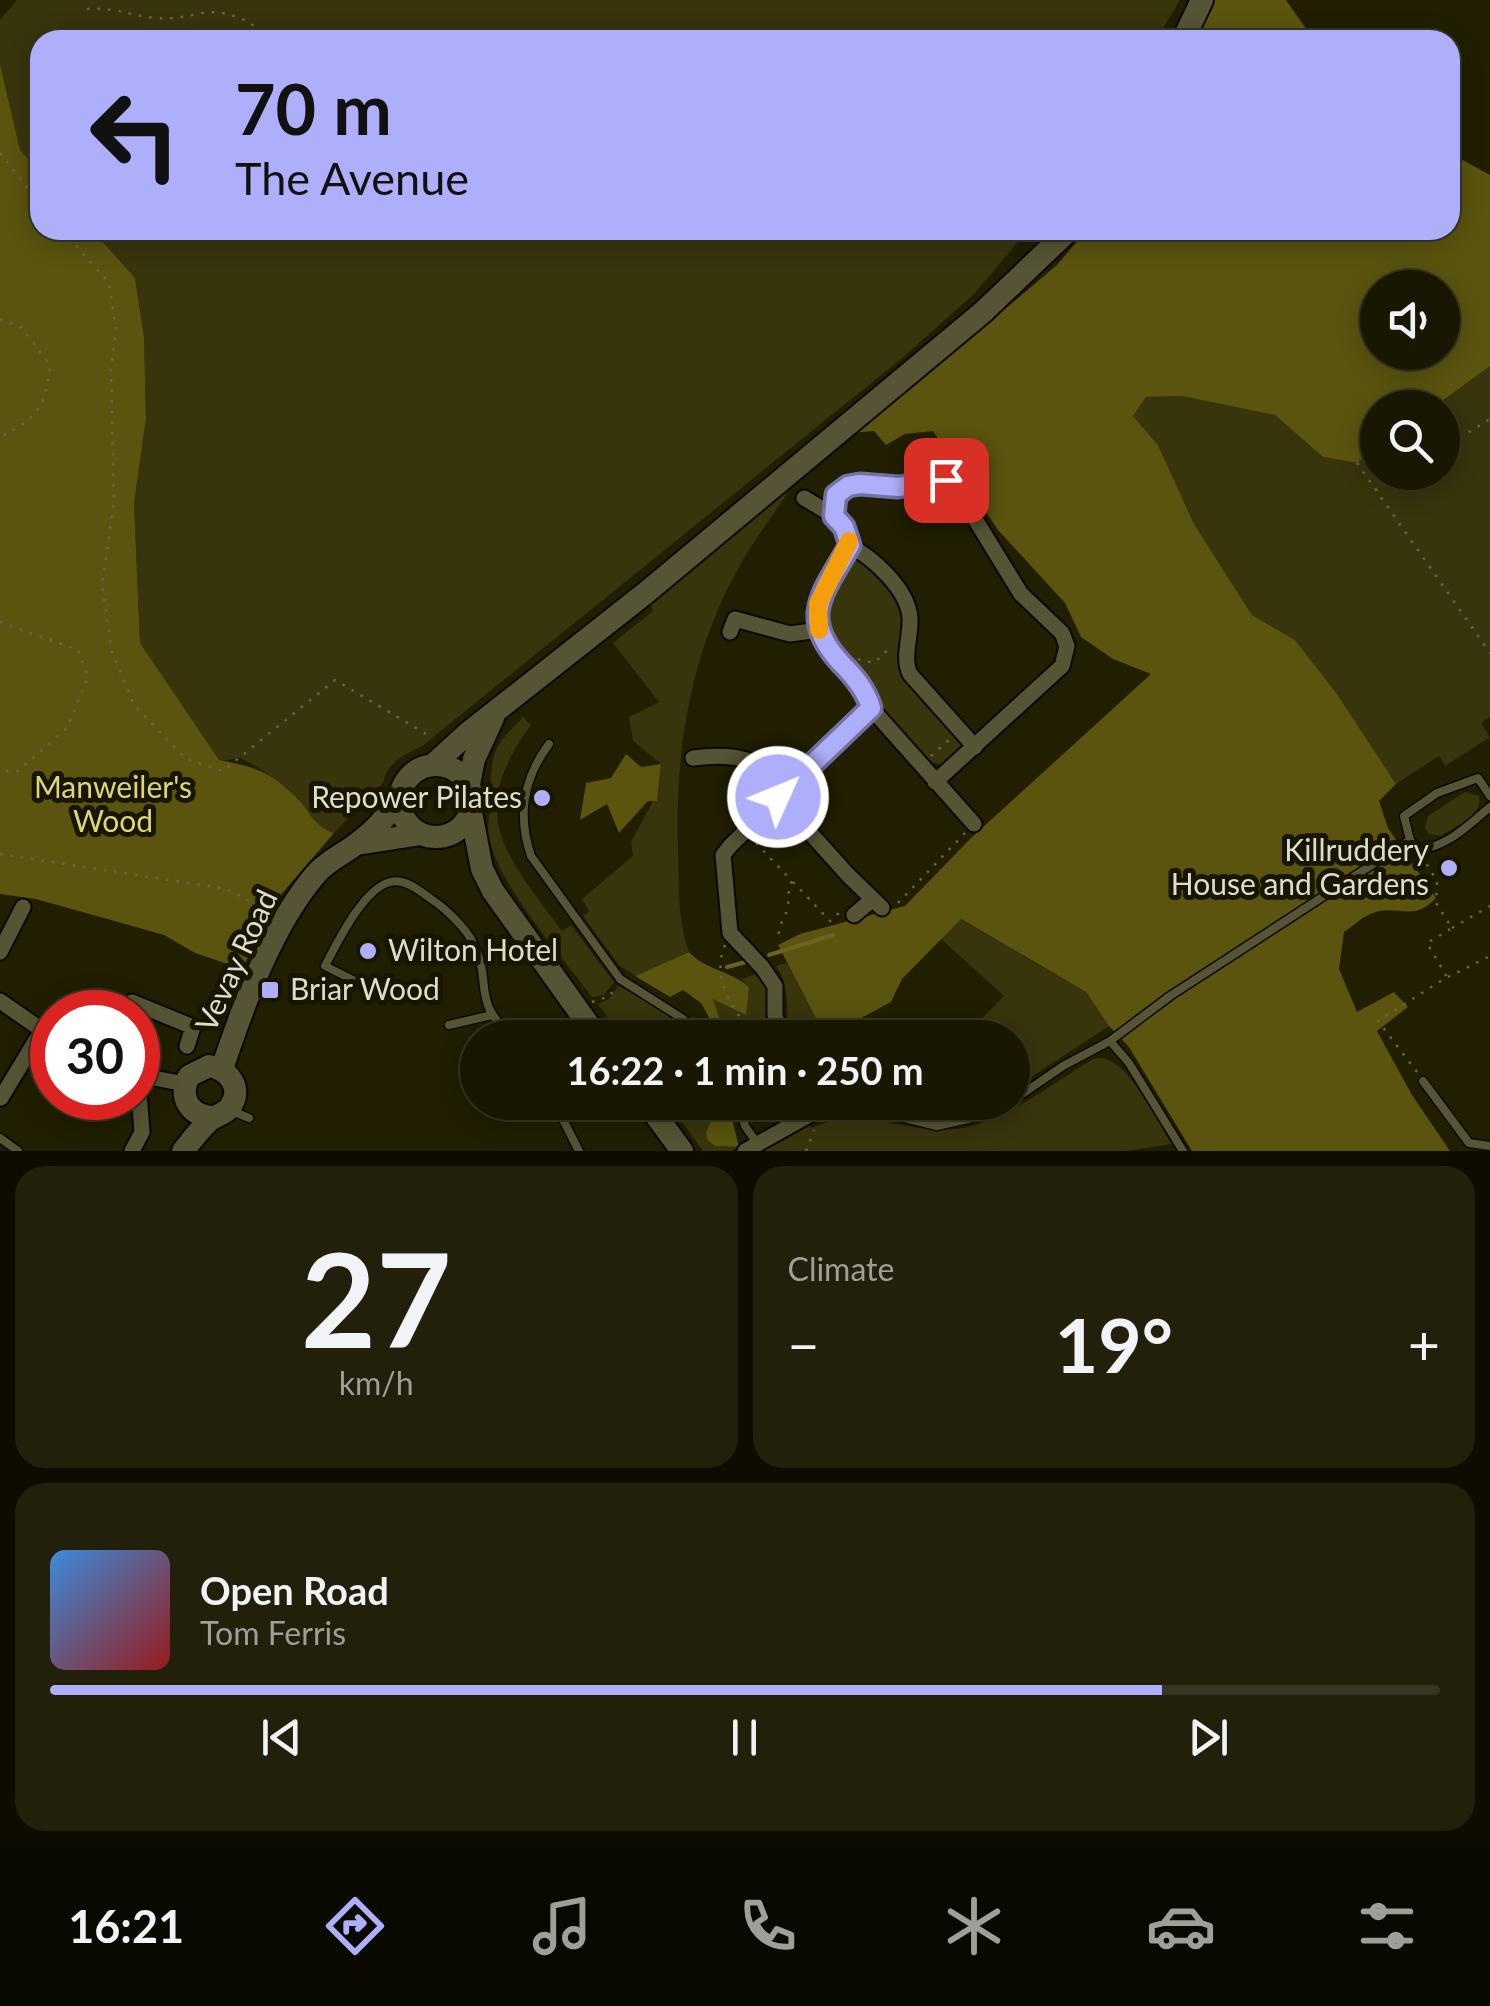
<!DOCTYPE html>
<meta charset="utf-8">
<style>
:root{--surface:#191601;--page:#221f0b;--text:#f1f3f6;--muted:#9f9f99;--line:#373523;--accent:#afaefa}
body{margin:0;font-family:Lato,sans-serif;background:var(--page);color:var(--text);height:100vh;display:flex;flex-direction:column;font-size:38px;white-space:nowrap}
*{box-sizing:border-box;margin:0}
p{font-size:32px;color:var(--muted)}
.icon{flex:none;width:55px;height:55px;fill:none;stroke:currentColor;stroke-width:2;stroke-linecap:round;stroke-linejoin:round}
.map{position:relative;height:1151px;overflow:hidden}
.drawer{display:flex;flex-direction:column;gap:15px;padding:15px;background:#0e0c01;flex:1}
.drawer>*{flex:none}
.top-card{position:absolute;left:30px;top:30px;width:1430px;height:210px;border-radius:30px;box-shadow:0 5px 25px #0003,0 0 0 2px var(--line);background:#afaefa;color:#111;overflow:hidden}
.fabs{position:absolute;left:1360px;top:270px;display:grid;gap:20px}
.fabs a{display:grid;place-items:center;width:100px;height:100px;border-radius:50%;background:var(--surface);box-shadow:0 5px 25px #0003,0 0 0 2px var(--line);font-size:50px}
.speed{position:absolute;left:30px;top:990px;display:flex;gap:20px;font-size:50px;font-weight:700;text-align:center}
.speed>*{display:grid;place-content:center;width:130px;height:130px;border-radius:50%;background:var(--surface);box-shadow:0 5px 25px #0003,0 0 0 2px var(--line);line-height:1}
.speed .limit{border:15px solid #d22;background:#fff;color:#111}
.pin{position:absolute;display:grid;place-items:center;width:85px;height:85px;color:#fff;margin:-42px;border-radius:20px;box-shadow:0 5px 15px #0006}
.me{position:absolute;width:110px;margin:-55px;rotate:46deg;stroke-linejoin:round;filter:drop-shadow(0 0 8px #0008)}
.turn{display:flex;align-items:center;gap:35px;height:210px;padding:0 40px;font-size:45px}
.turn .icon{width:130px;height:130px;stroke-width:2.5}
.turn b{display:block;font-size:70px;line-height:85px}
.big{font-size:75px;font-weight:700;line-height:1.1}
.drawer .card{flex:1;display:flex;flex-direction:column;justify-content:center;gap:15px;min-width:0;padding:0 35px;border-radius:30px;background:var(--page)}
.drawer .dial{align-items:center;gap:0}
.dial b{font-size:130px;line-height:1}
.song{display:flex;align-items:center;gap:30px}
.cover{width:120px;height:120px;border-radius:15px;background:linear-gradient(135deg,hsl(210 70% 55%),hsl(0 70% 35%))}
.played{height:10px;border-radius:5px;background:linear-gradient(90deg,var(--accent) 80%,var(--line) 80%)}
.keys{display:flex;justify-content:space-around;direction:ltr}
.heat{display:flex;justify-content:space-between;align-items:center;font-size:55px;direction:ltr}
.drawer .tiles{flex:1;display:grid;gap:15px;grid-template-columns:1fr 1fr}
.card:last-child{grid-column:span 2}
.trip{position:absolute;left:460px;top:1020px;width:570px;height:100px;border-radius:50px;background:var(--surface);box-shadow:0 5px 25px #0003,0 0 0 2px var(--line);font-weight:700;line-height:100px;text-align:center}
.tabs{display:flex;height:160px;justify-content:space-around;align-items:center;background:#0a0900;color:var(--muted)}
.tabs .icon{width:70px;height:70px}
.tabs .selected{color:var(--accent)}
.tabs b{font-size:45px;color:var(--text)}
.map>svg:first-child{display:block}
</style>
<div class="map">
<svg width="1490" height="1151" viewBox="0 0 1490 1151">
<rect width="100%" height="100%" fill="#211e01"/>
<path fill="#38340c" d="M17,0H1180L1156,40H40V173L20,151L0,64V20Z
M92,230H1028L974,294L901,359L421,747C403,755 388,762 383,783L334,833L320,829L298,798L258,767L240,758L219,761L140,644L134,504L146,418L144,337L135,278Z
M1490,366V717L1481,723L1490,737L1445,766L1439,756L1396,784L1337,694L1295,640L1252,615L1194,524L1158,445L1133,416L1146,397L1182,396L1275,415L1323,457L1357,463L1377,448L1378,472H1442V408L1434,407Z
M793,484C776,512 755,538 739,567C691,653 675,748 678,846C679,882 677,918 689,952L635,976L619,965L583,916L589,911L582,899L633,856L631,842L653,801L657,800L661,764L633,741L629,717L659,702L613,643L653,611L650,602Z
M851,555L858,556L888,586L905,611L903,663L966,747L943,765L927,761L878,707L866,681L836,649L823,620L831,584Z
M523,717L531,725C465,815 505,854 562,931L571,925L614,982L604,995L592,997C564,959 495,881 489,836C487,824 490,810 490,798C492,752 490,750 523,717Z
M1465,792L1479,796C1483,816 1457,825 1441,836L1429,834L1425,828L1428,816Z
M960,919L1086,992L1109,1026L1013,1089L1012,1038L964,1037L1004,996L941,939Z
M787,963L827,1037H793C782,1014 793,989 776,966Z
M760,973L769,990L774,1037H723L713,998L749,987L741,979Z
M618,986L675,1016L698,1037H622L598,1004L609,999Z
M1100,1058C1130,1060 1155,1120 1172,1144L1126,1151H762L809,1123L811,1128C871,1103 907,1138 963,1128C1006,1120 1055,1082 1093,1059Z
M668,1103H710L717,1110L706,1131L716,1146L739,1147L731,1151H703Z"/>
<path fill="#5a540f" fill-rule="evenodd" d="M1213,0H1286L1314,40H1196Z
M0,64L20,150L40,173V230H92L135,278L144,337L146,418L134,504L140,643L219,760C255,767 267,770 295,796C310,810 313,827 334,833L278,898L242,969L195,953L164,935L36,899L0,894Z
M1450,153L1490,175V366L1434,407L1378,408L1377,448L1357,463L1323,457L1275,415L1182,396L1146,397L1133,416L1158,445L1194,524L1252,615L1295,640L1337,694L1396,784L1379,801L1388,828L1436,898C1413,923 1398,904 1373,913C1363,916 1353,926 1344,932L1339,969L1357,1012L1394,992L1408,1007L1377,1031L1412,1095L1450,1151H1192L1129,1047L1109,1026L1086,992L961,919L902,979L891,1002L826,1037L778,945L800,934L905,906L970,839L1151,674L1113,659L1081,637L1065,603L998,530L933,431L905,434L886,445L874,431L850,433L959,341L999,314L1057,265L1087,230H1450ZM1378,288H1442V352H1378Z
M626,754L641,767L661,764L657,801H648L619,833L607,804L580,820L586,783L611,778Z
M689,952C705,970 730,970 749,987L746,1015L713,999L726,1037H720L701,1003L683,990L670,997L635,976Z
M710,1103H732V1119L739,1147L715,1146L707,1139L706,1132L716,1111Z"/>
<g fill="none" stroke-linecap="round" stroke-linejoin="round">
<path stroke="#6a6423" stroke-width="4" d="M769,955L833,935
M727,967L746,962"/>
<defs>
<path id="lane" d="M549,744C523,779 517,815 531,856L620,979L683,1019L701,1038
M1490,796L1478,778L1437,793L1404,816L1410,840L1418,850C1447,847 1469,825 1490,807
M363,985L325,966C337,943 363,889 390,882C405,878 420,891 431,899C445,908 466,928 473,943C494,984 469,1002 515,1038
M449,1025L492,1015
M1110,1041L1129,1063L1183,1151
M1423,1081L1469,1143L1490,1146
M1012,1101L1063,1066L1110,1041L1170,996L1410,840
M554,1102L579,1151
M738,1102L745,1126L757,1143
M855,1106L937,1126L977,1117L1009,1102
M232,1111L249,1118
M0,1138L18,1151"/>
<path id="street" d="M804,498L834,516
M849,545C873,558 908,589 910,618C911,636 902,658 910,674L975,747
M730,632L735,619L790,634L819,630
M871,708C858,664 802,645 822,592C829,575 841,561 849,545L844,527L834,516L836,495C854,478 875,488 897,487C914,486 929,481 946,481L967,506L1021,594L1062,633L1067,646L1062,666L935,782
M693,758C732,753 760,757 787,788
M778,797L848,875L882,908
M854,915L873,899
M0,952L23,907
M0,1001L52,1037
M127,1012L132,1002L193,1027L187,1046
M781,1038L775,1015V986L762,967L730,933L723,855L730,846L871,708L974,824
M138,1075L185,1084
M1,1098L42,1030
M132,1151L142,1132L138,1080
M745,1151L820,1109L855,1106"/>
<path id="secondary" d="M1183,40L1202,0
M434,764L468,733L648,591L983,312L1069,230
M400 801a36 36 0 1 1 72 0a36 36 0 1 1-72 0Z
M469,785L474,759L493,718
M471,812L482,869L493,891L598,1038
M357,844L421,834
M222,1069C243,1006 272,925 316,874C328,860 344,854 359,842C376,830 388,815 400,797
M646,1102L682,1151
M183,1151C191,1141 200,1129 210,1120C217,1115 225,1114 230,1107C244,1088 228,1069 209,1066L189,1076C178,1098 190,1116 213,1117"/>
</defs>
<use href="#lane" stroke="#0b0800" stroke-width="11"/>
<use href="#street" stroke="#0b0800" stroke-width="19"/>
<use href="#secondary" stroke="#0b0800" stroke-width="26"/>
<path stroke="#67654c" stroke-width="2.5" stroke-dasharray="2.5 8" stroke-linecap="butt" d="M87,9C116,7 130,16 156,18C173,20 185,16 202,13C230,9 252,22 272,40
M0,153L40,204
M62,230L109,283L116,329L111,370L114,501L102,584L112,652L134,705L186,759L223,771L335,680L433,738
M0,319L22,328L50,365C46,407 37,418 0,437
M1442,449L1490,419
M1357,463L1490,653
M1375,490L1403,472
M0,622L78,650L88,677L67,728L18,771H0
M858,659L874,663L892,646
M931,756L951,738
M756,843L792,881C787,891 789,896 788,906C786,919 777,924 779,939
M0,854L227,889L269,912
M793,882L830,921L840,912
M898,903L965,833
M1452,928L1490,906
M725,945C710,979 735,1019 762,1038
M1448,977L1490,956
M592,1002L610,996L614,989
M1417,1072L1378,1021L1447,977L1427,943L1452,928L1436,903L1437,881L1424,860
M806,1151L814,1130"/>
<use href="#lane" stroke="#565434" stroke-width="8"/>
<use href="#street" stroke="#565434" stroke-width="15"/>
<use href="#secondary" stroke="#565434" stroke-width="22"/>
</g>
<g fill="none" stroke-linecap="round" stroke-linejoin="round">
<defs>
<path id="route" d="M778,797L871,708C866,690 854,676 841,663C797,616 825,591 850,545L844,527L834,516L836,495L848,486L860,484L898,487L946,480"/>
</defs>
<use href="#route" stroke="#7271a2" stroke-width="25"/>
<use href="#route" stroke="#afaefa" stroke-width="18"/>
<path stroke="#f59e0b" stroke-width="18" d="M819,630L818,604L849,541"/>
</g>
<g fill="#afaefa" stroke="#181500" stroke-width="4">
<circle cx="542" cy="798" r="10"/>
<circle cx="1449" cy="868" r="10"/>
<circle cx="368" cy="951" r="10"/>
<rect x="260" y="980" width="20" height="20" rx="5"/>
</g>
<g text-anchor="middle" stroke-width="10" stroke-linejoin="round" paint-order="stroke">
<g font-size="30" fill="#ddd578" stroke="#181500">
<text x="113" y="798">Manweiler's<tspan x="113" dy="34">Wood</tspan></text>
</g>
<g font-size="30" fill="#deddcc" stroke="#181500" text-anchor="end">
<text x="522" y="808">Repower Pilates</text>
<text x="1429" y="861">Killruddery<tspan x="1429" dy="34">House and Gardens</tspan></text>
<text x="388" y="961" text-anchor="start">Wilton Hotel</text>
<text x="290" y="1000" text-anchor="start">Briar Wood</text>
</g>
<g font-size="30" fill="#deddcc" stroke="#181500">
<text transform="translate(237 961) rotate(-65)" y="10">Vevay Road</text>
</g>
</g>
</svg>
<div class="fabs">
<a><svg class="icon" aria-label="sound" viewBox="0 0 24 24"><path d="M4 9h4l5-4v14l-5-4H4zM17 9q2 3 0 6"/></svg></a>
<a><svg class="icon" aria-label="search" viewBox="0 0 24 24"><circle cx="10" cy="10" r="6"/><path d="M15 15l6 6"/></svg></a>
</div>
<div class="speed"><div class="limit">30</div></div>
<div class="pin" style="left:946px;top:480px;background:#d93025"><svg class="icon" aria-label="arrive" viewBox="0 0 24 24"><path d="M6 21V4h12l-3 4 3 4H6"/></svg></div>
<svg class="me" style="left:778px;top:797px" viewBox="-20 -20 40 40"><circle r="17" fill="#afaefa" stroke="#fff" stroke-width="3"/><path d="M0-11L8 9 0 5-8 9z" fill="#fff"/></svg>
<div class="trip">16:22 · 1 min · 250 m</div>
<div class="top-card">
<div class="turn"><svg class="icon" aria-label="left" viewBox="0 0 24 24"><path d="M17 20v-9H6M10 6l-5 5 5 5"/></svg><div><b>70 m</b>The Avenue</div></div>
</div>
</div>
<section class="drawer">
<div class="tiles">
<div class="card dial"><b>27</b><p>km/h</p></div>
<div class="card"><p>Climate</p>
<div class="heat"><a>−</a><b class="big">19°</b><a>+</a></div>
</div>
<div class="card">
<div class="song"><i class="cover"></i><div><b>Open Road</b><p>Tom Ferris</p></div></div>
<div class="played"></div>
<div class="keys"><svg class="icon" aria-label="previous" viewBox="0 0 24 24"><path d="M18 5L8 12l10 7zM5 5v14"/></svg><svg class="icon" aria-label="pause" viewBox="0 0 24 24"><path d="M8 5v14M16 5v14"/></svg><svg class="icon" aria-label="next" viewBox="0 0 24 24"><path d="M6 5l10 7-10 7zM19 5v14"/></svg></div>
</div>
</div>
</section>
<nav class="tabs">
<b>16:21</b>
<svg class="icon selected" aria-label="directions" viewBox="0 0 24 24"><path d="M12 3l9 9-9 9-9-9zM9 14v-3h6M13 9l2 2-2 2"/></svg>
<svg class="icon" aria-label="music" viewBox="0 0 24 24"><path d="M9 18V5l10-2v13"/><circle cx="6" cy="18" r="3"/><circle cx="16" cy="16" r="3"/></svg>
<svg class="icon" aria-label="phone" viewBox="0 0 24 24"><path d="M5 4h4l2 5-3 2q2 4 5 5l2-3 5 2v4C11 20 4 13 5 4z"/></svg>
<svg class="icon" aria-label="climate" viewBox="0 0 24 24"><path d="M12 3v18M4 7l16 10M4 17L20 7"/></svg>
<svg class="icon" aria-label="car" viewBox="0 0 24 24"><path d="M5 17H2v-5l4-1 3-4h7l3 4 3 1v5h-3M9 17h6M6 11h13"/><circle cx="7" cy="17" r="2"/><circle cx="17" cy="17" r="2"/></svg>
<svg class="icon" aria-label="filters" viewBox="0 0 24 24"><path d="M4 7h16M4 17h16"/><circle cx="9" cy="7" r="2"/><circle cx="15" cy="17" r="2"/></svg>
</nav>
